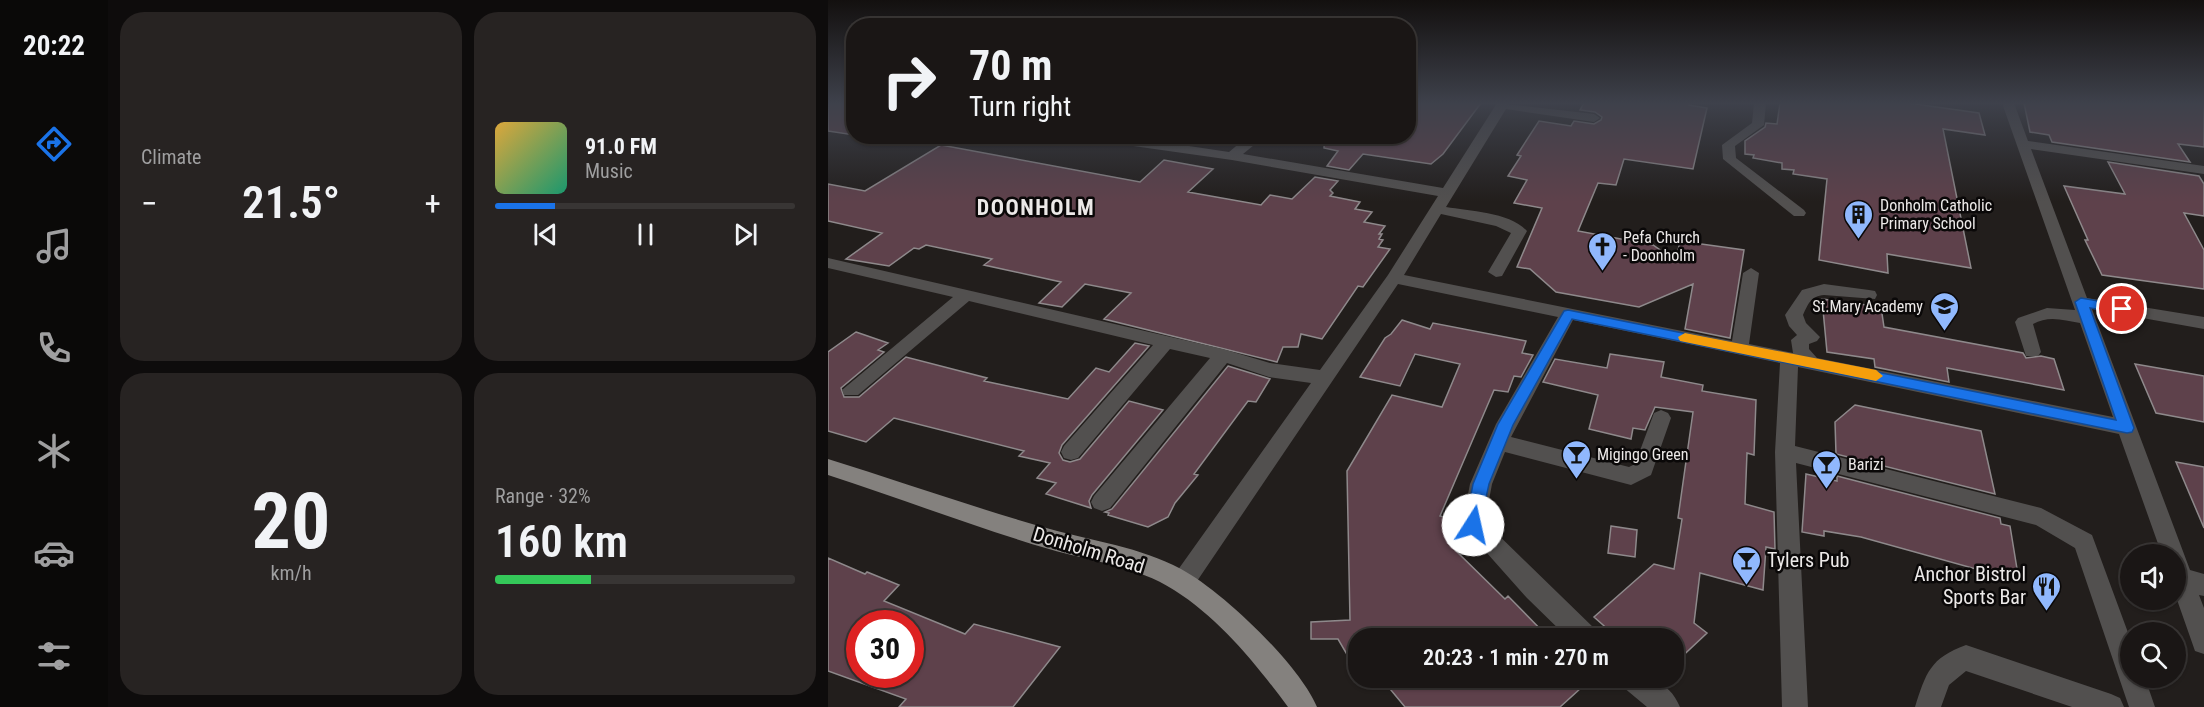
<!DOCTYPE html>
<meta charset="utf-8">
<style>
:root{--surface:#1a1615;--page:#272322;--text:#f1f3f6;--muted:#9f9fa0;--line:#383534;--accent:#1a73e8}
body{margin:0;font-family:"Roboto Condensed",sans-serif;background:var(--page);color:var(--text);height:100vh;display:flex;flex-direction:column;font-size:22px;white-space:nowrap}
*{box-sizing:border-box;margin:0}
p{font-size:20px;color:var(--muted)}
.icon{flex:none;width:33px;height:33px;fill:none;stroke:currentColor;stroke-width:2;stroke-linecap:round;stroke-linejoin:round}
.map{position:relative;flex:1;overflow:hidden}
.details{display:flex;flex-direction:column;gap:12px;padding:12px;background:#0e0c0c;width:720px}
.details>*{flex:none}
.banner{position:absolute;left:18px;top:18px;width:570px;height:126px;border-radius:24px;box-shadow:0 2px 4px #0004,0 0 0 2px var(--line);background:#1a1615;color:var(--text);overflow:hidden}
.buttons{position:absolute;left:1292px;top:544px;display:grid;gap:12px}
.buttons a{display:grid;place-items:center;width:66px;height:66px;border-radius:50%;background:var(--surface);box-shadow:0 2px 4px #0004,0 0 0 2px var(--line);font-size:30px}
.speed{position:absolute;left:18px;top:610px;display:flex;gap:12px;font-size:30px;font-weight:700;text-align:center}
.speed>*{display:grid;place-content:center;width:78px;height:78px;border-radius:50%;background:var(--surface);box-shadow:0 2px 4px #0004,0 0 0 2px var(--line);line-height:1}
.speed .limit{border:9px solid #d22;background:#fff;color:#111}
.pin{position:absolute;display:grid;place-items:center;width:51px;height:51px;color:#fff;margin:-26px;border:3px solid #fff;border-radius:50%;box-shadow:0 2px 6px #0007}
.me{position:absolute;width:66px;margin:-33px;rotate:10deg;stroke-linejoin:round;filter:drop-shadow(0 0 4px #0008)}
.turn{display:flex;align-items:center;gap:21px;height:126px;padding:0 24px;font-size:27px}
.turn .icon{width:78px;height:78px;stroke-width:2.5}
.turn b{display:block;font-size:42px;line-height:51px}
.big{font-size:45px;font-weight:600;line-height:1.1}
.details .tile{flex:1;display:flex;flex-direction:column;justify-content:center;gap:9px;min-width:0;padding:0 21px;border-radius:24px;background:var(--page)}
.details .dial{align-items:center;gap:0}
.dial b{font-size:78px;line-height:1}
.song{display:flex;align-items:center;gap:18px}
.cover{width:72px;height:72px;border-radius:9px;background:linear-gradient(135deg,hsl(40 70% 55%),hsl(160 70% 35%))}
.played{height:6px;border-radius:3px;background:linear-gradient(90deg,var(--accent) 20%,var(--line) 20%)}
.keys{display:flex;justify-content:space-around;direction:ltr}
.heat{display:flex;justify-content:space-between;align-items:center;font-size:33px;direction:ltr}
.charge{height:9px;border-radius:4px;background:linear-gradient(90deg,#34c759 32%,var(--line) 0)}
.details .tiles{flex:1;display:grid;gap:12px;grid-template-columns:repeat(2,1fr)}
.trip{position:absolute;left:520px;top:628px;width:336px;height:60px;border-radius:24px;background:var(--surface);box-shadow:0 2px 4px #0004,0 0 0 2px var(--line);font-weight:600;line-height:60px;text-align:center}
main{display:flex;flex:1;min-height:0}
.dock{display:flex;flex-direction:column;width:108px;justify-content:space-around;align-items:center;background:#0a0908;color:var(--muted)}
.dock .icon{width:42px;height:42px}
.dock .current{color:var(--accent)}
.dock b{font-size:27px;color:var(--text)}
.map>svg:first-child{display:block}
</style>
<main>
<nav class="dock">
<b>20:22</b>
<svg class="icon current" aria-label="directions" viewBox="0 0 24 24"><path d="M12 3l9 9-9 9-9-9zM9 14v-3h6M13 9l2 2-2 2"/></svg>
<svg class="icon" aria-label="music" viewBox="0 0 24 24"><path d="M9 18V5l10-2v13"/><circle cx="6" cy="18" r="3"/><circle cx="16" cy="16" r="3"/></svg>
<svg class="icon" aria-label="phone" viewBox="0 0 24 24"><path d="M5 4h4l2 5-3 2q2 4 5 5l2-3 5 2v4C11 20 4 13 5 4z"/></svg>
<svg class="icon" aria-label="climate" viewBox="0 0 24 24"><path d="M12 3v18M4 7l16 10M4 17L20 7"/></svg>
<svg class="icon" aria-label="car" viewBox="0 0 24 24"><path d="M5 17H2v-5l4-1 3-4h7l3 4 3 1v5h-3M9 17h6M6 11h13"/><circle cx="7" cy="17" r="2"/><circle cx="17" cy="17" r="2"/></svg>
<svg class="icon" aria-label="filters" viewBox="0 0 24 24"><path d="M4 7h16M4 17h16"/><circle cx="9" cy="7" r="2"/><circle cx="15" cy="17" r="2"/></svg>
</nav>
<section class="details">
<div class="tiles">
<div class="tile"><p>Climate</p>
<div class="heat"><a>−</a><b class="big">21.5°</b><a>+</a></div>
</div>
<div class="tile">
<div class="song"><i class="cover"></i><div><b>91.0 FM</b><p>Music</p></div></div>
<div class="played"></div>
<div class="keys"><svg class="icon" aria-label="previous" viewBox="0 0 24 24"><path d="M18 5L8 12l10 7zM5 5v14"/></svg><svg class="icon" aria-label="pause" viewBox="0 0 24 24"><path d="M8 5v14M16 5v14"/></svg><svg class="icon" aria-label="next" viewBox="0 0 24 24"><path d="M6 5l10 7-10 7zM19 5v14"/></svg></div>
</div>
<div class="tile dial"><b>20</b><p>km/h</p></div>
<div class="tile"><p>Range · 32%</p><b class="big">160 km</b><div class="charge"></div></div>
</div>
</section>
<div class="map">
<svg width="1376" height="707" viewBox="0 0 1376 707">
<rect width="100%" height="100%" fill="#221e1c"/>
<path fill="#5e414b" stroke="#8e898b" stroke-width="1.5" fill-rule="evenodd" d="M0,103H26V135L0,131Z
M585,103H653L615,154L603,164L535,154L521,170L499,166L510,151L496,148L497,136H580V109Z
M756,103H861V105L879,108L865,169L796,159L788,185L770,183L750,231L825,245L848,261L852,241L916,250L902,338L857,329L865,284L811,307L728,292L702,269L689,267L714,208L686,203L699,180L680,176L693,156L689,155L711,121L743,126L746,121L766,124L773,120L774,117L767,112L752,110Z
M952,103H1080L1151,113L1157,135L1115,129L1143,268L1059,254L1060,273L991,260L999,179L965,174L966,170L954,169V163L925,158L926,155L917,154V141L937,127L938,123L949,124Z
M1196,103H1376V147L1350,144L1362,162L1224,142L1221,135L1202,132Z
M113,145L312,182L336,160L385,169L360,192L433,205L442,195L464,199L487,177L510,181L502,190L505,193L502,196L532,202L527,209L544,212L536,222L557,226L551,234H554L551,239L555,240L550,247L562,249L535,287L530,286L494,339L473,334L470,347H455L449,362L276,319L303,293L257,284L234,307L211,303L233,282L156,265L164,259L98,245L91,249L86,248L61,266L18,259L54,233L0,221V184L37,191Z
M1280,162L1371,176L1376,184V216L1356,213L1376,250V289L1274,275L1257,240H1260L1236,186L1297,194Z
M994,299L1053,307L1056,327L1195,353L1198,358L1213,356L1226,359L1236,390L1119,368L1121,382L1047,367L1046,359L999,352Z
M574,320L602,329L605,323L698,341L694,353L705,355L693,377L686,376L680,392L666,390L612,516L632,521L637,531L620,543L677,599L680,596L722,639H531V675L510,639H483V622L522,620L519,471L564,395L614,407L632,364L587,354L572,386L532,377L557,338L563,334Z
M28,332L60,343L50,350L56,352L13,388L16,397H31L78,357L159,378L156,381L240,399L268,368L281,372L307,343L321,346L234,445L231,453L235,460L242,462L252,459L301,401L335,410L264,495L261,501L263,508L218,494L228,483L209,478L222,463L191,456L196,451L66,418L38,442L0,431V352Z
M782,354L836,362L833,377L875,385L874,391L928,400L926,455L919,453L917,504L946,512L947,549L938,547L935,590L872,573L866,623L879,633L846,664V639H791L766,617L826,564L846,569L854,519L850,518L865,412L827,407L817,430L805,428L803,439L761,429L770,395L715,382L727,359L779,368Z
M1307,364L1376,376V422L1328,413Z
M400,366L442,379L428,402L420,401L366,474L370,475L347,503L340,517L320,527L280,515L281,513L277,512L284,509Z
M1027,405L1153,431L1167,494L1008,454L1007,422Z
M1348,462L1376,467V528Z
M978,474L1009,481V476L1172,518L1173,524L1182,526L1191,581L1033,537L996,531V536L974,532Z
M783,526L809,530L807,557L780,553Z
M0,558L37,574L39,572L71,585L56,601L137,634L146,624L232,647L185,707H71L78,699L0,671ZM32,624H82V675H32Z
M553,678H764L732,707H577Z"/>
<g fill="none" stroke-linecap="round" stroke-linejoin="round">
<path fill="#52504f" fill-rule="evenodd" d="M669,103L766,114L772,118L766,122L678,109L618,207C641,211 682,212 699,231L674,276L668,277L660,272L683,233L668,226L613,214L576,275L904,341L915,273L923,268L931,273L921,344L965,353L963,340L969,335L961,326L957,315L974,290L996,284L1041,290L1047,291L1049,295L1047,299L996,295C983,296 980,304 975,315L978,323L992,337L989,341L981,344V349L989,358L1285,417L1252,323C1236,320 1220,315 1205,324L1213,352L1210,356H1198L1187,322L1190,318L1219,308L1247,310L1174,103H1186L1200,141L1376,166V174L1203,149L1259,298L1376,317V329L1264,309L1362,570L1376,574V596L1371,595L1376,608V654L1367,651L1347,594V555H1334L1291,434L970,367L967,446L1213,508L1264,535L1302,638V678H1317L1327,707H1301L1247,548L1208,525L968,463L980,707H954L947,452L952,363L745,320L683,437L801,467L807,464L826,413L833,410L840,413L843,418L823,475L803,485L677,452L664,484L657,522L768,630L771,639H741L699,598L634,525L642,484L668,424L730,317L570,284L363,590L355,593L347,590L343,582L347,574L483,383L441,377L399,363L282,508L274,511L266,508L263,502L266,496L382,358L342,349L250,458L243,460L236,458L233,452L236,446L325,345L141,301L30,395H16L14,390L125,297L0,268V258L395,349L442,363L492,370L560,275L610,196L404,160L263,140L257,136H294L401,152L420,136H431V141L415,154L615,188Z
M926,103H938L936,125L907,146L908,158L976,210L978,213L976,216H966L895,159L894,145L924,123Z
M1138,645L1283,694L1292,698L1296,707H1244L1138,671L1121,685L1113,707H1087C1098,673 1102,658 1138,645Z
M791,678C818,678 840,678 852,707H819L795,687Z"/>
<path fill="#84817e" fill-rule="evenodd" d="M0,459C74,482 147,508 222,529C265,541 312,547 353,569C394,591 471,664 489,707H460C428,664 392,619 346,590C309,566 262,561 221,549C146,527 74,499 0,475Z"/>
</g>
<linearGradient id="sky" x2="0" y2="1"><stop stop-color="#13100f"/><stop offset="0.51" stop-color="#3e414b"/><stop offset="1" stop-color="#3e414b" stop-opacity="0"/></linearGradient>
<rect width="1376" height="202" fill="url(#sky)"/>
<path fill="#1a73e8" stroke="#114b97" stroke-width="1.5" d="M1253,298L1294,305L1300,309L1294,313L1262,308L1306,428L1304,432L1299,433L744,319L685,425L661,484L651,530L645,532L640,530L637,525L645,484L670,424L736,311L740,310L1288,420L1247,302Z"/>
<path fill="#f59e0b" d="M857,333L1048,370L1055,376L1048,381L852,341L850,337Z"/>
<defs>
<symbol id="building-pin" viewBox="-11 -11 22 30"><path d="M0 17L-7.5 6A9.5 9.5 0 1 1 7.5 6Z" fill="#90b8fd" stroke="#0a0808"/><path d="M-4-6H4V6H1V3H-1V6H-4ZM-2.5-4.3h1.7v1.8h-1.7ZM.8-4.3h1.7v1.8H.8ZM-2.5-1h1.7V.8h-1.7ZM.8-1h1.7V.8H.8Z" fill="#111"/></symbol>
<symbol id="church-pin" viewBox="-11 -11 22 30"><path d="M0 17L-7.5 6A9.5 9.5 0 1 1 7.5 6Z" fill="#90b8fd" stroke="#0a0808"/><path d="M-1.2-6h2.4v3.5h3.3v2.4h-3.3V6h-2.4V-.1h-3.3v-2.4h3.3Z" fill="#111"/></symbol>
<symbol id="school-pin" viewBox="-11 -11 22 30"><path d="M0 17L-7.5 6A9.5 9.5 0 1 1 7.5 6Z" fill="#90b8fd" stroke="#0a0808"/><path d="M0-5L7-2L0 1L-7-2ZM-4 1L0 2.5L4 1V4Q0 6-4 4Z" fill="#111"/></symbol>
<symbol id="bar-pin" viewBox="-11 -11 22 30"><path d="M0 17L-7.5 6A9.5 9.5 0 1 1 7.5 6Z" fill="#90b8fd" stroke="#0a0808"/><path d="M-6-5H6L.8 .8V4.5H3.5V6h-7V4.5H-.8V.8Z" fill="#111"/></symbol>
<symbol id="restaurant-pin" viewBox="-11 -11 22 30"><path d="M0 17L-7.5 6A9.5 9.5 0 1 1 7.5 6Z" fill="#90b8fd" stroke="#0a0808"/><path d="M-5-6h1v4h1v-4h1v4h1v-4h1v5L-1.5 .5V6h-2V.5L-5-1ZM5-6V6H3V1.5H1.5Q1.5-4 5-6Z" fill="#111"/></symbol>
</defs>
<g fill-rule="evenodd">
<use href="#building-pin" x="1014" y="198" width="33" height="45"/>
<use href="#church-pin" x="758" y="230" width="33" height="45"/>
<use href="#school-pin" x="1100" y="290" width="33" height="45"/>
<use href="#bar-pin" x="732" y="438" width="33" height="45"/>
<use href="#bar-pin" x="982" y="448" width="33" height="45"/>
<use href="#bar-pin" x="902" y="544" width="33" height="45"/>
<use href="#restaurant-pin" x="1202" y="570" width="33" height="45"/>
</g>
<g text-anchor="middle" stroke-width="5" stroke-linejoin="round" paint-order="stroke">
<g font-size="16" fill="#ece9e8" stroke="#0a0808" text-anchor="start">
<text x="1052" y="211">Donholm Catholic<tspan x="1052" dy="18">Primary School</tspan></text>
<text x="795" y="243">Pefa Church<tspan x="795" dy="18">- Doonholm</tspan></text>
<text x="1095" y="312" text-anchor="end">St.Mary Academy</text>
<text x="769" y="460">Migingo Green</text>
<text x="1020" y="470">Barizi</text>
</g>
<g font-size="20" fill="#ece9e8" stroke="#0a0808">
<text transform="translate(261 550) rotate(17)" y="7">Donholm Road</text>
</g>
<g font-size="20" fill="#ece9e8" stroke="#0a0808" text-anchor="start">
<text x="939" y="567">Tylers Pub</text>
<text x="1198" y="581" text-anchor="end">Anchor Bistrol<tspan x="1198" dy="23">Sports Bar</tspan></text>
</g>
<g font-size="22" font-weight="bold" letter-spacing="1.5" fill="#ece9e8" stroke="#0a0808">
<text x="208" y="215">DOONHOLM</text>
</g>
</g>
</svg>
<div class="buttons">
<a><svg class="icon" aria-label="sound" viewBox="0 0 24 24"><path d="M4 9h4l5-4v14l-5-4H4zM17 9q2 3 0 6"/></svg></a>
<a><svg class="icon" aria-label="search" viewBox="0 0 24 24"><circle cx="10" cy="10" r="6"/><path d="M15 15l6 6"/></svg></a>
</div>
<div class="speed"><div class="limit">30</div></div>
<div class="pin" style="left:1294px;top:309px;background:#d93025"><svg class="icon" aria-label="arrive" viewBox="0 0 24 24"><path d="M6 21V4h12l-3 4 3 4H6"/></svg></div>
<svg class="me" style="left:645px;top:525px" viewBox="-20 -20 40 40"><circle r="19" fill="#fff"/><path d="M0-13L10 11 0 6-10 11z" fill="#1a73e8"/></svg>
<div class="trip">20:23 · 1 min · 270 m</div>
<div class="banner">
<div class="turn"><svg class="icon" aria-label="right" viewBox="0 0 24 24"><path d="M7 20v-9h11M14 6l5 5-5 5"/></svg><div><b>70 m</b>Turn right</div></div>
</div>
</div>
</main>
